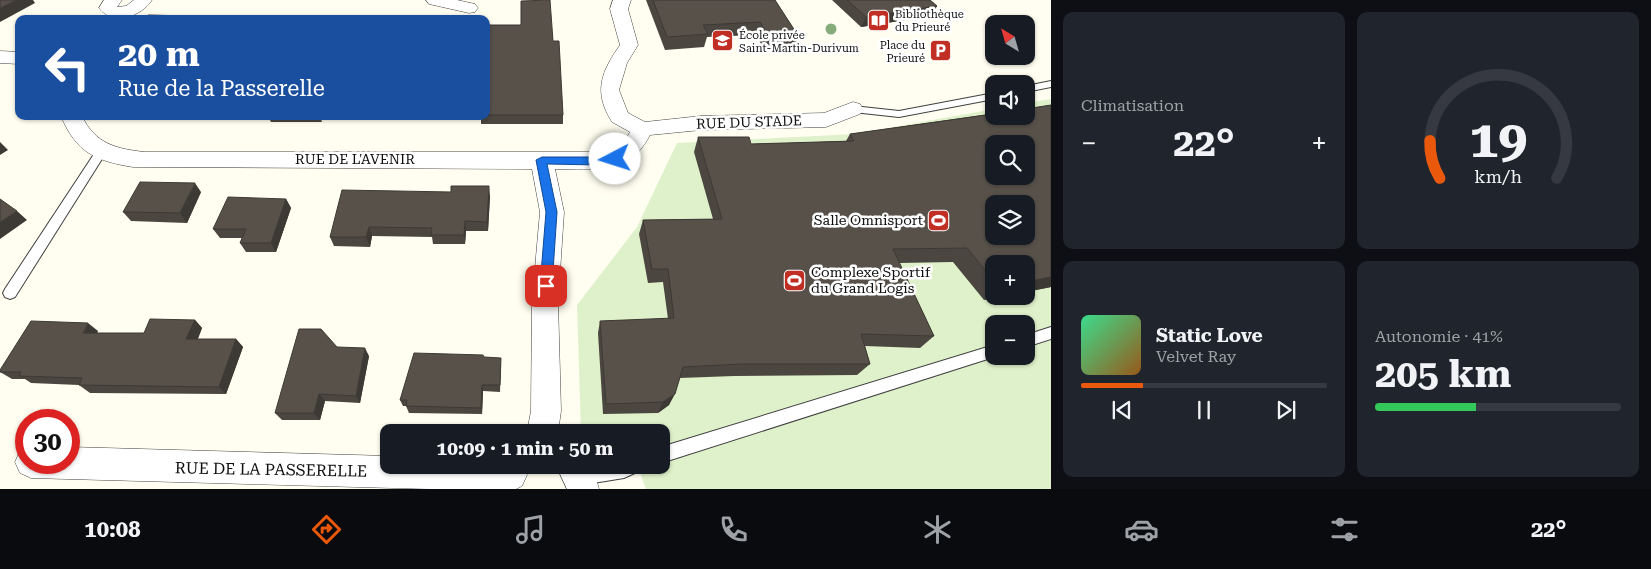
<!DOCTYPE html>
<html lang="fr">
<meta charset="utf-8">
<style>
:root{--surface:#171b24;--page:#20242c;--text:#f1f3f6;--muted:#9ea1a6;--line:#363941;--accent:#ea580c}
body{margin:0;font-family:"Roboto Serif",serif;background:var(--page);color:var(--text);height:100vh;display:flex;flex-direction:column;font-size:19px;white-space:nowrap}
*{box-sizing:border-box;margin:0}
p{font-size:16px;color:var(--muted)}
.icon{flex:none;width:28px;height:28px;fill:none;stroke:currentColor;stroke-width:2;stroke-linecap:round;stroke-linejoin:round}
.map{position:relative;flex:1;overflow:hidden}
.side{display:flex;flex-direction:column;gap:12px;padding:12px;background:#0d0f14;width:600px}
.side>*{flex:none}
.top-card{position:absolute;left:15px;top:15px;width:475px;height:105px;border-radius:10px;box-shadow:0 1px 4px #0004;background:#1a4fa0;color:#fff;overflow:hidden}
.needle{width:32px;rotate:323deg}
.controls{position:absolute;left:985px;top:15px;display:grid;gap:10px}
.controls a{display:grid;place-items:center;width:50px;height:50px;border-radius:10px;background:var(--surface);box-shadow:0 1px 4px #0004;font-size:25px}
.speed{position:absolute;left:15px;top:409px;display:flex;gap:10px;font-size:25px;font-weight:700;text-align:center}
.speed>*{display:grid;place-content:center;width:65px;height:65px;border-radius:50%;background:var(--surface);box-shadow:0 1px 4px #0004;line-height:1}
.speed .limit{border:8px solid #d22;background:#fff;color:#111}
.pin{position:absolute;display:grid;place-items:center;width:42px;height:42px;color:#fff;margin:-21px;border-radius:10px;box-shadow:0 2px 8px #0006}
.me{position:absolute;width:55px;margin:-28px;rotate:265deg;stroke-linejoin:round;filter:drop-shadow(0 0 4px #0008)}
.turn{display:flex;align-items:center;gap:18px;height:105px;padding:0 20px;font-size:22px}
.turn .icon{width:65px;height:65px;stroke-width:2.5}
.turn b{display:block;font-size:35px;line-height:42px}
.big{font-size:38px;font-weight:700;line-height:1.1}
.side .widget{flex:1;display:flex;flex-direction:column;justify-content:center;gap:8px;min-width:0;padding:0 18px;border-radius:10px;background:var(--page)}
.side .dial{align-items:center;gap:0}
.dial svg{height:130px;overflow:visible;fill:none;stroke:var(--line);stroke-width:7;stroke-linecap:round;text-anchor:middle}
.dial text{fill:var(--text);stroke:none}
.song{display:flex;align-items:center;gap:15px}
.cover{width:60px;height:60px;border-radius:8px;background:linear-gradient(135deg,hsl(150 70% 55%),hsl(30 70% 35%))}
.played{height:5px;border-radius:2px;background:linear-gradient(90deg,var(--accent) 25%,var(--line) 25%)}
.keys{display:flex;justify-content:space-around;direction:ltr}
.heat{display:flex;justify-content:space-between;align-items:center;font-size:28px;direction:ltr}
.charge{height:8px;border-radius:4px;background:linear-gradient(90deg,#34c759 41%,var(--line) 0)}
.side .tiles{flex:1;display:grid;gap:12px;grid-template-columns:repeat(2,1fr)}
.trip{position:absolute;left:380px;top:424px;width:290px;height:50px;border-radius:10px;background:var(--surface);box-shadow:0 1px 4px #0004;font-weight:700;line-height:50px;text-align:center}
.menu{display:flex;height:80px;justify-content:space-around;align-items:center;background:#090b0e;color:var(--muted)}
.menu .icon{width:35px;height:35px}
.menu .on{color:var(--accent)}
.menu b{font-size:22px;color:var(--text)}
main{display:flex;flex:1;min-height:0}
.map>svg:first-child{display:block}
</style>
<main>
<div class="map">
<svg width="1051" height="489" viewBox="0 0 1051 489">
<rect width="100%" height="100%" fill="#fffef0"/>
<path fill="#dff1ca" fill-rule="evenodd" d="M1051,99V489H646L637,465H661V432H581L577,305L637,227L677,143L855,134L994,109V116H1026V103ZM994,144H1026V176H994ZM994,204H1026V236H994ZM994,264H1026V296H994ZM994,324H1026V356H994Z"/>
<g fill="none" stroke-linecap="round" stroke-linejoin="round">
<defs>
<path id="service" d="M1051,81V87L1026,92V86Z
M994,93V99L899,117L853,112L848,109L853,106L899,111Z
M102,147L107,151L15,297L10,299L5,297L3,293L5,289L98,148Z
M1051,327V339L1026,347V335Z
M994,345V356H997L994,357L661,463V447Z
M605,465H641L639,471L624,478L581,485L575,483L573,477L575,471Z"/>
<path id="minor" d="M104,0H122L117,7L126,6L134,0H152C142,16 113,27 99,8Z
M426,0H457L475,4L478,8L475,12L469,13L429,4Z
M613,0H631L628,9L638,45L627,63L619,90L628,113L645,122L701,116L824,113L853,102L860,104L863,109L860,114L826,127L701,130L650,135C629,176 594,169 555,169L564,212L558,302L561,411L558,432H527L531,411L532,302L540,212L532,169L133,167C95,161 76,152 61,116H82C95,144 117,149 145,152H608L623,144L630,132L612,122C593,92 601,72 620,45L610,9Z
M0,51L19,52V64L0,63Z
M69,447L389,456V465H523L527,475L522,486L516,489H430L31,478L20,473L15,462L20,451L26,448V462H69Z
M556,465H592L599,489H567Z"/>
</defs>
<use href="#service" stroke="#414141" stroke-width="2"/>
<use href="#minor" stroke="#414141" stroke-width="1"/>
<use href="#service" fill="#fff" fill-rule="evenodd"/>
<use href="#minor" fill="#fff" fill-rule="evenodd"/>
</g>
<circle fill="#87ac7c" cx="831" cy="29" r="5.5"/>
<path fill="#4b4640" d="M646,0H775L799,37L794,50L765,51L756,35L707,37L704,47L665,50Z
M832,0H930L937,6L931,16L861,27Z
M486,25L553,41L563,115V124H481V116H486Z
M1051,105V287L1026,292V264H994V296L984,300L953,262L899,263L934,336L920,348L865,346L870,364L857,375L734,376L680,378L669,405L658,413L603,414L598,333L600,321L668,319L663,282L648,283L639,234L643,220L713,219L694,152L698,137L751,144L846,141L850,134Z
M268,116H320L322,122H271Z
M201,192L187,223L131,221L123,212Z
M490,196L488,231H466L465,244H433L432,237L372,236L370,247L334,246L330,237Z
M286,199L291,208L276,252H246L240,243L242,238H220L213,229Z
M195,320L202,328L198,339H236L243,347L226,394L90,393L79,385L31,383L25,379H12L0,372V370L98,331L97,333H144Z
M337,347L369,356L360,403L325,401L320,420H282L275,413Z
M484,357L501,365L500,392L483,391L482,414L409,413L406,406H403L400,400Z"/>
<path fill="#3d3934" d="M16,0H33L35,3L0,22V8Z
M937,6L931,16L861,27L866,17Z
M0,142L8,150L0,155Z
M195,183L201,192L187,223L180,213Z
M489,186L490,196L488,231L487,222Z
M286,199L291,208L276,252L271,243Z
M17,211L27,220L0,239V222Z
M465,221L466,231L465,244L464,235Z
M369,227L372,236L370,247L366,237Z
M1051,277V287L1026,292V282Z
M994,292V296H1005L984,300Z
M195,320L202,328L194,347L186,339Z
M88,323L98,331L93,341L83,333Z
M236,339L243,347L226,394L219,387Z
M365,348L369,356L360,403L356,396Z
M482,385L483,391L482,414L481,408Z
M319,394L325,401L320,420L314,413Z
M675,394L669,405L658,413L663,402Z"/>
<path fill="#57514a" stroke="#3d3934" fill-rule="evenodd" d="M0,0H16L0,8Z
M550,0L553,41H559L563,115H486V25H521V1Z
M653,0H775L799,37L770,39L760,22L703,25L708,34L667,37Z
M847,0H930L937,6L866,17Z
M148,15L189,16L187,19H145Z
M1051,105V277L1026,282V264H994V281L967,248L893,249L934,336L861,334L870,364H742L683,367L675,394L663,402L606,404L600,321L674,318L668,269H652L643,220L722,219L698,137H749L751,144L854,141L850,134L994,114V116H1026V109ZM994,144H1026V176H994ZM994,204H1026V236H994Z
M140,182L195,183L180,213L123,212Z
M451,186H489L487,222L465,221L464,235H431L432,228L369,227L366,237H330L342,190L451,192Z
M228,197L286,199L271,243H240L246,229H213Z
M0,199L17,211L0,222Z
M150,319L195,320L186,339H236L219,387L79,385L82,378L19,376L21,372H0V370L31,321L88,323L83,333H144Z
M299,329H321L337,347L365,348L356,396L319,394L314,413H275Z
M414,353L483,355L484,357L501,358L500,385H482L481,408L406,406L407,400H400Z"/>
<path fill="#1a73e8" stroke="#114b97" d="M615,155L618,156V161L599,165L547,164L557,212L552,286L546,291L542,290L540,286L546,212L536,160L542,157H599Z"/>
<defs>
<symbol id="library-square" viewBox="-11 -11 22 22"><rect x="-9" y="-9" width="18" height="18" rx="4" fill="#c12e23" stroke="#fff"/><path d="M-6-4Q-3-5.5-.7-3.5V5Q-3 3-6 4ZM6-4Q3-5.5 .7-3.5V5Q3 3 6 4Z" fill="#fff"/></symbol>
<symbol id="school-square" viewBox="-11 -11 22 22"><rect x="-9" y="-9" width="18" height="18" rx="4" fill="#c12e23" stroke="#fff"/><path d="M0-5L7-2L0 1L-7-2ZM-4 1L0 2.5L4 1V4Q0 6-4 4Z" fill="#fff"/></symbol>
<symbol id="parking-square" viewBox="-11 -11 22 22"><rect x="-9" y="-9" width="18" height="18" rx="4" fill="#c12e23" stroke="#fff"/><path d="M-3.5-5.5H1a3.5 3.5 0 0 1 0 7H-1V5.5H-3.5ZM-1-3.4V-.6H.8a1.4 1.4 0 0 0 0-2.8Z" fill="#fff"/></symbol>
<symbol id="stadium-square" viewBox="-11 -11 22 22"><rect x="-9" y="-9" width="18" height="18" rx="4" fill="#c12e23" stroke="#fff"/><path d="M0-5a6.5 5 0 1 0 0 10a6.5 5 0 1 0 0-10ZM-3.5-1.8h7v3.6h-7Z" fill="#fff"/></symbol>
</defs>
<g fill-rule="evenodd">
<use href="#library-square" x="866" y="8" width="25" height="25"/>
<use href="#school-square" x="710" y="28" width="25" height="25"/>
<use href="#parking-square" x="928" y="38" width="25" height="25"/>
<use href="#stadium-square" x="926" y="208" width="25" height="25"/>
<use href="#stadium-square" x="782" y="268" width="25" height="25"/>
</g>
<g text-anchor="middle" stroke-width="5" stroke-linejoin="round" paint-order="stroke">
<g font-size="11" fill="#0e0e0e" stroke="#fff" text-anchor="start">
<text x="895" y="18">Bibliothèque<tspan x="895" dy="13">du Prieuré</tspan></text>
<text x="739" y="39">École privée<tspan x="739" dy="13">Saint-Martin-Durivum</tspan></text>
<text x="925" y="49" text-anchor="end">Place du<tspan x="925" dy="13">Prieuré</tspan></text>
</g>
<g font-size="14" fill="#0e0e0e" stroke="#fff">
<text transform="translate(749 122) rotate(-2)" y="5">RUE DU STADE</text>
<text x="355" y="164">RUE DE L'AVENIR</text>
</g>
<g font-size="14" fill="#0e0e0e" stroke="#fff" text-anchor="end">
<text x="923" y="225">Salle Omnisport</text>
<text x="811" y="277" text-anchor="start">Complexe Sportif<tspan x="811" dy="16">du Grand Logis</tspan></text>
</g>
<g font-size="16" fill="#0e0e0e" stroke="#fff">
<text transform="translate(271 469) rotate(1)" y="6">RUE DE LA PASSERELLE</text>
</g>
</g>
</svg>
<div class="controls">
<a><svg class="needle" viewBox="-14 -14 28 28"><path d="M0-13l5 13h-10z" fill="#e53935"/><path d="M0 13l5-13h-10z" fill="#9ea1a6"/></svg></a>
<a><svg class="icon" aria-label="sound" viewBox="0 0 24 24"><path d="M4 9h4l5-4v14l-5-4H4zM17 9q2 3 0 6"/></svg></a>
<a><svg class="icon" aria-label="search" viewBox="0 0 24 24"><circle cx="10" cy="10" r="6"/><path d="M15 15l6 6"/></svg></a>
<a><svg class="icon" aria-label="layers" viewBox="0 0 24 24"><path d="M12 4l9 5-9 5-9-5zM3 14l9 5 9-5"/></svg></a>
<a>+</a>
<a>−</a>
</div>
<div class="speed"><div class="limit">30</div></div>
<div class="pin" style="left:546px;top:286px;background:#d93025"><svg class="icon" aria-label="arrive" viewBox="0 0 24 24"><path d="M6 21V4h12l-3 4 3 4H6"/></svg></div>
<svg class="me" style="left:615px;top:159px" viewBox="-20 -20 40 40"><circle r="19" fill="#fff"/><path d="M0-13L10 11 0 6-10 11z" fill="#1a73e8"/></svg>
<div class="trip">10:09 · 1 min · 50 m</div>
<div class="top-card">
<div class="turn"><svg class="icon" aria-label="left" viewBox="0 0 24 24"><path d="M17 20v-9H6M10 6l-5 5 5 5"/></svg><div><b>20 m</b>Rue de la Passerelle</div></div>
</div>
</div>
<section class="side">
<div class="tiles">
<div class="widget"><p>Climatisation</p>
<div class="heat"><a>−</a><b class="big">22°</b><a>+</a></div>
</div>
<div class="widget dial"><svg viewBox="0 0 100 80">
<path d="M14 69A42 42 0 1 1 86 69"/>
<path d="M14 69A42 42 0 0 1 8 46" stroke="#ea580c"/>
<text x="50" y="56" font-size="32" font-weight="700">19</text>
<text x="50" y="72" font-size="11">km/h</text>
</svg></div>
<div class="widget">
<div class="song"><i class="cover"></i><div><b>Static Love</b><p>Velvet Ray</p></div></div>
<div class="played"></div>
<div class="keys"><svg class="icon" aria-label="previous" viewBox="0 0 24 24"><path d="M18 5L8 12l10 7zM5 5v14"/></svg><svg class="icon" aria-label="pause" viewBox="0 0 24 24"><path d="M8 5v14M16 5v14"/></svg><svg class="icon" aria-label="next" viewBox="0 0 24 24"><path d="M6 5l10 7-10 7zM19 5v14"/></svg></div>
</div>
<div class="widget"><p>Autonomie · 41%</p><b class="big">205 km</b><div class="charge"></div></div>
</div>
</section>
</main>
<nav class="menu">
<b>10:08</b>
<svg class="icon on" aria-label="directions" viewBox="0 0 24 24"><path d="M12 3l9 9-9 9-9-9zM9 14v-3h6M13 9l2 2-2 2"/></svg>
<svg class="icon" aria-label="music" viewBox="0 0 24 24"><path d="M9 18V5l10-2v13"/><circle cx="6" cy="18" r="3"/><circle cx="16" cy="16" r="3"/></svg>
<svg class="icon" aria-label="phone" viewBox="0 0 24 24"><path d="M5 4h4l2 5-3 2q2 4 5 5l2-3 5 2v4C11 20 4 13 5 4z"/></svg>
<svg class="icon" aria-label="climate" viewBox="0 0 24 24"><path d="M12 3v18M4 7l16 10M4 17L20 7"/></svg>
<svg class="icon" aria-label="car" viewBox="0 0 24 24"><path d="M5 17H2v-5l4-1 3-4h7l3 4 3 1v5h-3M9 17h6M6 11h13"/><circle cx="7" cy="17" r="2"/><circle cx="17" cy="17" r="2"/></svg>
<svg class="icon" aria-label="filters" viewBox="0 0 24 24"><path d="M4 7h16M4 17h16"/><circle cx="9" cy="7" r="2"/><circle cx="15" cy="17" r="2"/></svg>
<b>22°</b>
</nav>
